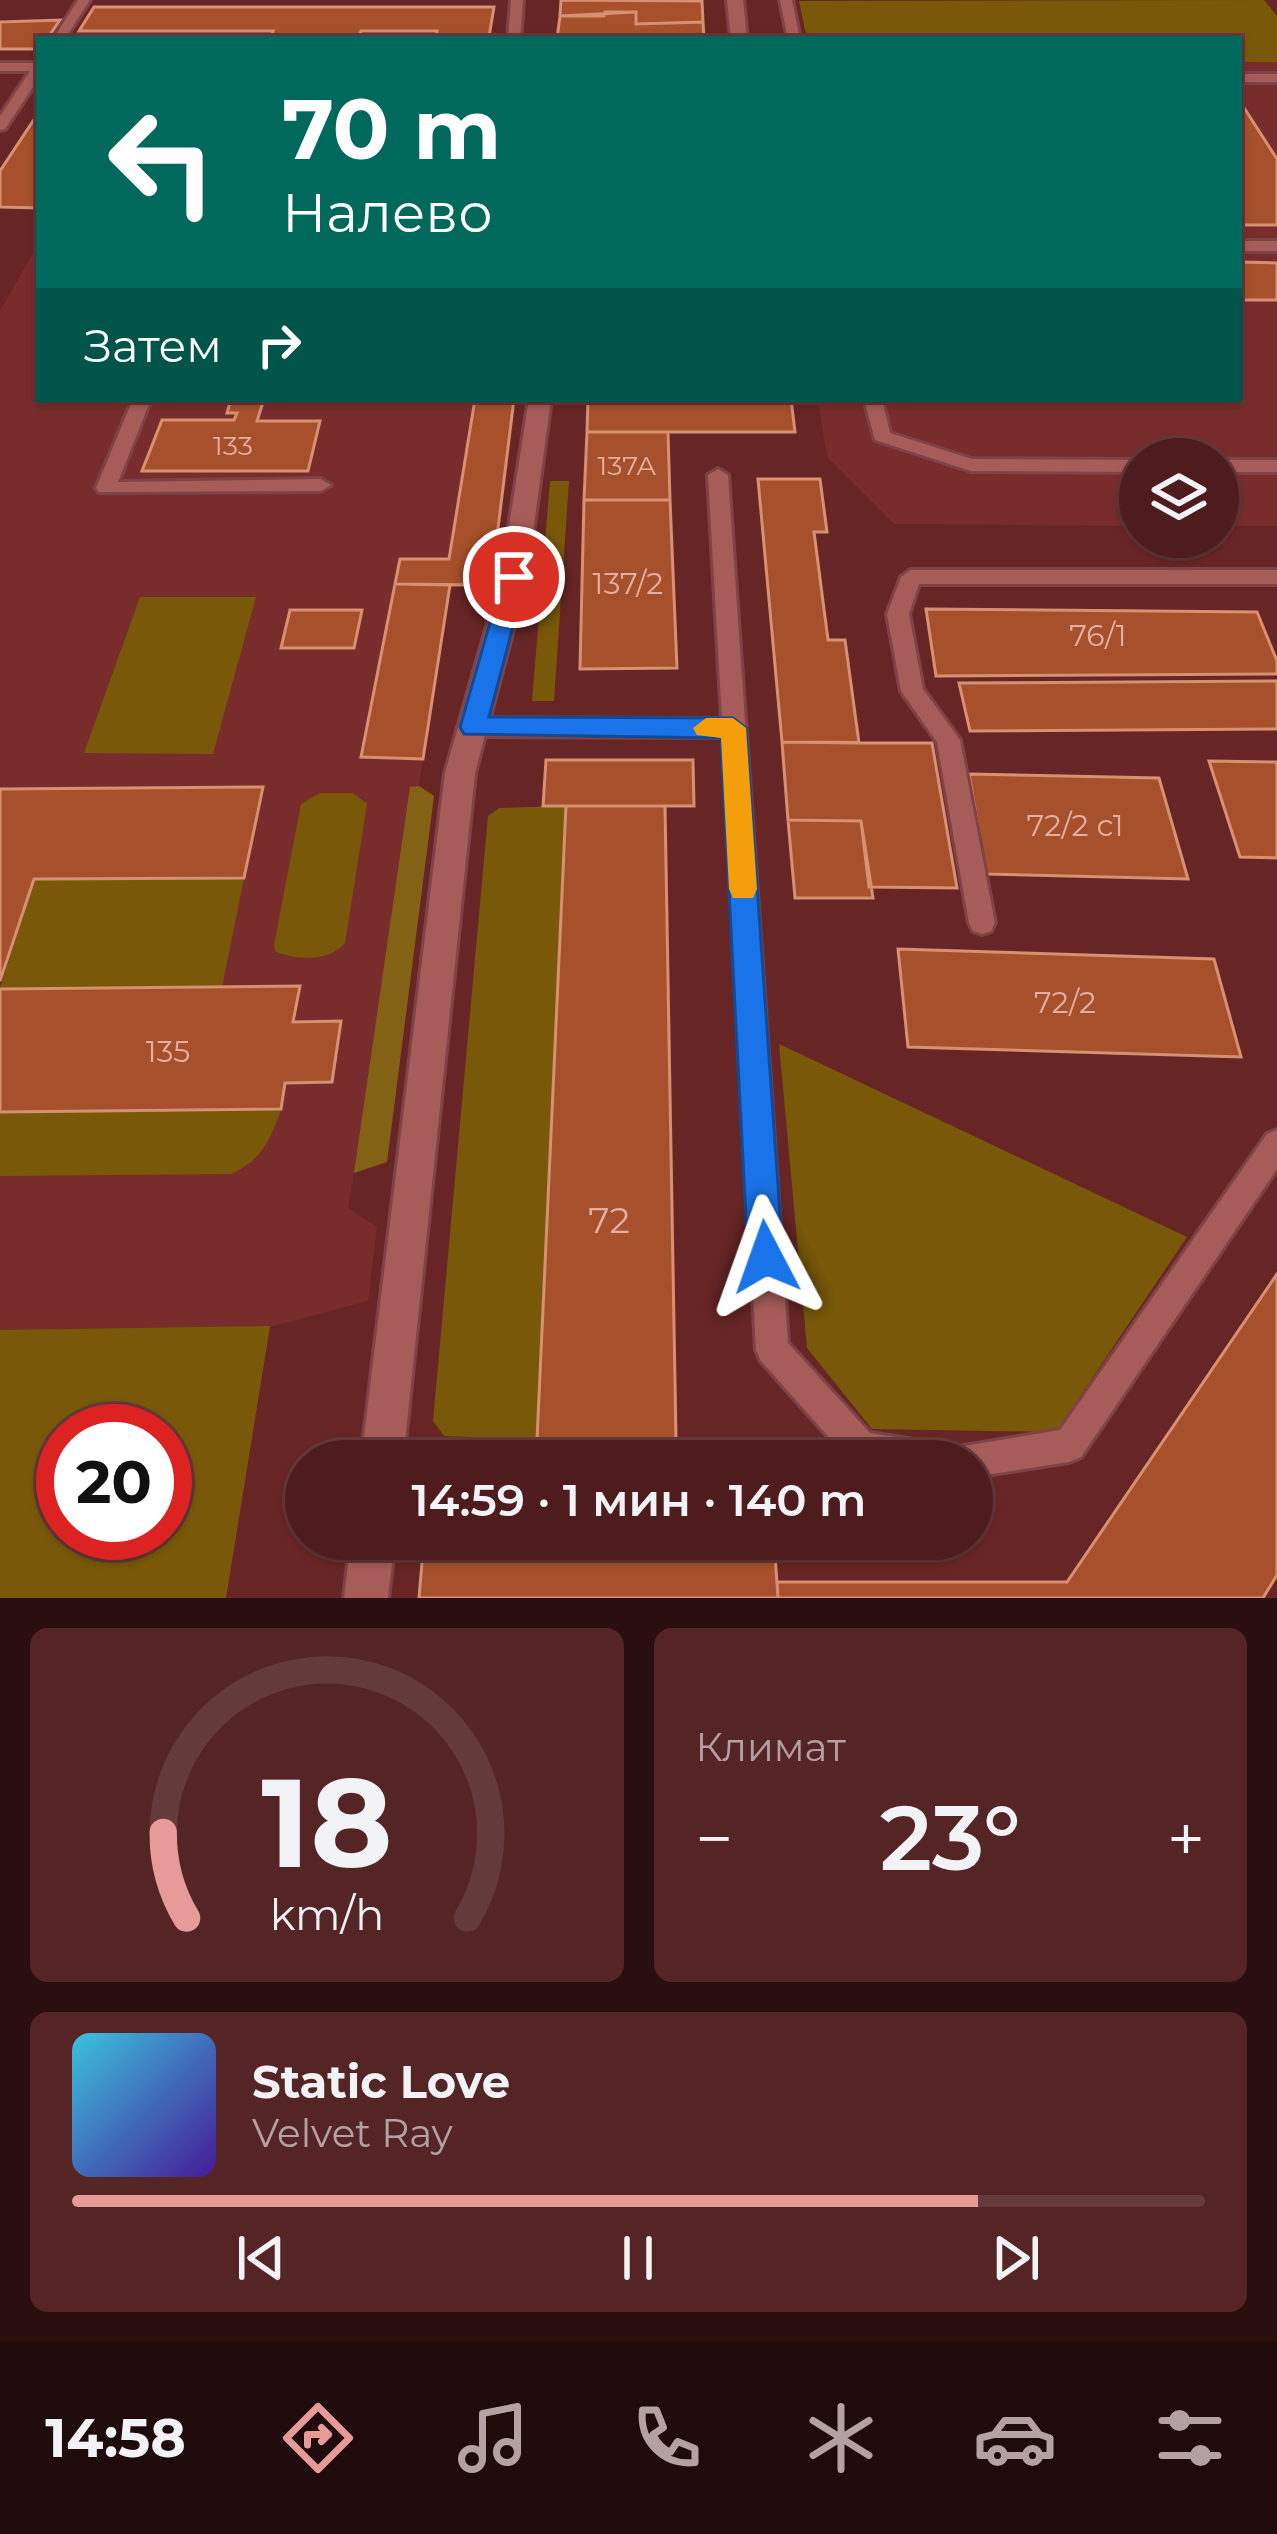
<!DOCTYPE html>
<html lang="ru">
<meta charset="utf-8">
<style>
:root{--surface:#4e1c1c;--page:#552525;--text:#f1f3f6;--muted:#b3a1a3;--line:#653a3b;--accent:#e69b98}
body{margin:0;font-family:Montserrat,sans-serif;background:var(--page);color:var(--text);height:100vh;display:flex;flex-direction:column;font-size:45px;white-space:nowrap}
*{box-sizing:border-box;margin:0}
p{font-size:39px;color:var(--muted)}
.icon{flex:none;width:66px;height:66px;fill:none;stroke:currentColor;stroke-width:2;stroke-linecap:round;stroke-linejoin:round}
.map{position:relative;height:1598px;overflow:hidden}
.side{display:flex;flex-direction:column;gap:30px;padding:30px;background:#2b0f0f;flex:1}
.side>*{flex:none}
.banner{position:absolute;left:36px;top:36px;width:1206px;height:366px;border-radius:0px;box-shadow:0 3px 9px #0004,0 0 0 3px var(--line);background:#00695c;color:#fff;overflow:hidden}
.fabs{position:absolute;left:1119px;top:438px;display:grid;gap:24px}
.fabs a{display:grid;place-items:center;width:120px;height:120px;border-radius:50%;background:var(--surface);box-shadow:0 3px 9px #0004,0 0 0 3px var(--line);font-size:60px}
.speed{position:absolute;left:36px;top:1404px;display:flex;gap:24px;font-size:60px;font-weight:700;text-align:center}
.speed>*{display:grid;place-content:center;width:156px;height:156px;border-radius:50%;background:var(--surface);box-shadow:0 3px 9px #0004,0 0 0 3px var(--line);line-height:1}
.speed .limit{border:18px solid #d22;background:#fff;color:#111}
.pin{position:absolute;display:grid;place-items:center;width:102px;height:102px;color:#fff;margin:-51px;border:6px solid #fff;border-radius:50%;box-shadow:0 3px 12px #0007}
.me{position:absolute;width:132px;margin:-66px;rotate:356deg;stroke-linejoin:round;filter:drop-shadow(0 0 9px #0008)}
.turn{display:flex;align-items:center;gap:42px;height:252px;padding:0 48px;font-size:54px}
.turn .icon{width:156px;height:156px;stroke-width:2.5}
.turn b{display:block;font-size:84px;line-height:102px}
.then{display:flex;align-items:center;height:114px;padding:0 48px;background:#0003;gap:24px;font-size:45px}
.big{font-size:90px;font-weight:600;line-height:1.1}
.side .card{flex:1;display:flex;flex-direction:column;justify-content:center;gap:18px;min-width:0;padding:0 42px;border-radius:18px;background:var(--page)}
.side .dial{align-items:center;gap:0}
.dial svg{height:312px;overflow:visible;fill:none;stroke:var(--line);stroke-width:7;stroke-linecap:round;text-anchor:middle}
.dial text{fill:var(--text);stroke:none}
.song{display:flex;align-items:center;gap:36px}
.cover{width:144px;height:144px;border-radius:18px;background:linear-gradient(135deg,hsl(190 70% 55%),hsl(260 70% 35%))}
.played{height:12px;border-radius:6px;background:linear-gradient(90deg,var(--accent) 80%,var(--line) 80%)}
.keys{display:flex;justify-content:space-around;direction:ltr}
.heat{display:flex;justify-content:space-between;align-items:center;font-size:66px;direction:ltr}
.side .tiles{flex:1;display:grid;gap:30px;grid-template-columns:1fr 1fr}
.card:last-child{grid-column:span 2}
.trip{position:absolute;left:285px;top:1440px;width:708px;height:120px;border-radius:60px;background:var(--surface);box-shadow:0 3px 9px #0004,0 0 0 3px var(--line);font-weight:600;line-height:120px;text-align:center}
.tabs{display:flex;height:192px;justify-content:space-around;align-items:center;background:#1f0b0b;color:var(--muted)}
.tabs .icon{width:84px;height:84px}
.tabs .selected{color:var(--accent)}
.tabs b{font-size:54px;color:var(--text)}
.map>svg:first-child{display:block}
</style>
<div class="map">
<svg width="1277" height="1598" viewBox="0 0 1277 1598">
<rect width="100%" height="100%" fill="#682525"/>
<path fill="#782d2c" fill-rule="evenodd" d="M1239,62H1277V526H1218V459H1140V526L894,524L827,457L818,399H1239Z
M39,243V399H475L449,559H400L362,756L423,759L419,786L434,796L387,1162L354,1173L348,1208L377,1227L368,1301L270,1327L226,1598H0V311ZM63,1431H165V1533H63Z"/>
<path fill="#795909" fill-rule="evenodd" d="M1264,0L1277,16V62H1239V39H807L799,1Z
M550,481H569L554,701H532Z
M140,597H256L213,754L84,753Z
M320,793H353L367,804L345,943C328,962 299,960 276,952L274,945L301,804Z
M566,806L537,1440L444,1436L433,1421L488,816L499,808Z
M244,878L222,987L0,989L34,879Z
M779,1044L1187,1237L1056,1432L872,1429L807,1348Z
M281,1109C270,1141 262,1159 231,1174L0,1176V1112Z
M270,1326L226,1598H0V1330ZM165,1431V1533H63V1431Z"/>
<path fill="#836215" d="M419,786L434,796L387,1162L354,1173L410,787Z"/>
<path fill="#a6512c" stroke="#d79072" stroke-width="3" d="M561,0L702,1L703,22L636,24V12L560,16Z
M94,7H494L489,37H436L437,31H361L359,37H271L273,31H79Z
M605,12H636V24L703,22L704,39H557L560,16H604Z
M60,20L47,39H39V49H0V22Z
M1239,100L1277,159V225H1239Z
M39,112V208L0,207V171Z
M1239,262L1277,263V300H1239Z
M231,399H264L257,421H320L308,471H142L162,420H234L237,413H227Z
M475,399H514L491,585L395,584L400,559H449Z
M588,399H791L795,432H587Z
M587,432H668L670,500H584Z
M758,479H820L827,532H814L828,640H845L859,743L782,742Z
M584,500H670L677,668L580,669Z
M395,584L450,585L423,759L361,757Z
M926,609L1257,612L1277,661V674L936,676Z
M290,610H362L354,648H281Z
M1277,681V729L970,731L959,683Z
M782,742L932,743L957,888L869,887L861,821L788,820Z
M546,760H693L694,806H543Z
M1209,761L1277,762V858L1240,857Z
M969,774L1159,778L1188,879L986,874Z
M263,787L244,878L34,879L0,981V789Z
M566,806H665L676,1440H537Z
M788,820L861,821L873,898H795Z
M898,949L1214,959L1241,1057L908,1047Z
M300,986L293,1022L341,1021L332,1082L285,1083L281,1109L0,1112V989Z
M1277,1274V1575L1263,1598H778L777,1582H1067Z
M569,1440H642V1461H568Z
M424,1539H774L778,1598H419Z"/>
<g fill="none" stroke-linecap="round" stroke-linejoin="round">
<defs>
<path id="service" d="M78,0H90L65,39H53Z
M511,0H523L520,39H508Z
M780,0H792L800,39H788Z
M0,63H39V78L5,129L0,130V116L30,71H0Z
M1239,74H1277V82H1239Z
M1239,241H1277V251H1239Z
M133,399H151L118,482L321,479L331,485L321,491L99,492L96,488Z
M864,399H882L890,433L972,459L1140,460V472L971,471L875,440Z
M1218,460H1277V472H1218Z
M718,469L728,475L788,1343L870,1433L958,1447L1060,1430L1267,1134L1277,1130V1169L1081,1457L1069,1462L972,1477V1461H850L761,1361L756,1350L723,737L473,736L462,727L473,718L722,719L708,475Z
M911,570H1277V584H919L909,614L923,689L960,740L995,923L991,931L982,934L973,931L969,923L937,742L901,691L887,614L901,577Z"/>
<path id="minor" d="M727,0H743L747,39H731Z
M529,399H551L527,577L475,773L403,1461H361L445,773L501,577Z
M351,1539H395L388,1598H344Z"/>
</defs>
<use href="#service" stroke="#7e4346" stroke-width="6"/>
<use href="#minor" stroke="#7e4346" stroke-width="6"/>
<use href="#service" fill="#a65d5a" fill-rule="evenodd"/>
<use href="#minor" fill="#a65d5a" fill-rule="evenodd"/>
</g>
<path fill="#1a73e8" stroke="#114b97" stroke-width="3" d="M514,569L526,577L489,717L733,718L746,728L783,1257L778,1269L766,1274L754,1269L748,1257L721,738L464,734L460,727L503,577Z"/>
<path fill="#f59e0b" d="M706,718H733L746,728L757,889L753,898H733L729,889L721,738L697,735L693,728Z"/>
<g text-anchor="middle" stroke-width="12" stroke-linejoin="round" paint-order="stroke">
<g font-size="27" fill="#e4afa2">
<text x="233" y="455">133</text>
<text x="627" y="475">137А</text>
</g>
<g font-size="30" fill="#e4afa2">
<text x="628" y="594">137/2</text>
<text x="1098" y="646">76/1</text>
<text x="1075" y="836">72/2 с1</text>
<text x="1065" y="1013">72/2</text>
<text x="168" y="1062">135</text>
</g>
<g font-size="36" fill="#e4afa2">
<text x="609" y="1233">72</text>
</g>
</g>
</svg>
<div class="fabs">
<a><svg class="icon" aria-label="layers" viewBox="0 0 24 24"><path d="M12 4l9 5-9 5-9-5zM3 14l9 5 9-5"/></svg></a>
</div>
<div class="speed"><div class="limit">20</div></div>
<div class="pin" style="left:514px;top:577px;background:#d93025"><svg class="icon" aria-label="arrive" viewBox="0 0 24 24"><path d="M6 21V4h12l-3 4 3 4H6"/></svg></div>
<svg class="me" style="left:766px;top:1257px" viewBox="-20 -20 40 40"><path d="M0-17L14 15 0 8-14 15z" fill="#1a73e8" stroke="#fff" stroke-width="4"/></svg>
<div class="trip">14:59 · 1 мин · 140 m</div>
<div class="banner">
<div class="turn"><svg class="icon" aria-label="left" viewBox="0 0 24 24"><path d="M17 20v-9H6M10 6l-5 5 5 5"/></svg><div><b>70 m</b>Налево</div></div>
<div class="then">Затем<svg class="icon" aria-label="right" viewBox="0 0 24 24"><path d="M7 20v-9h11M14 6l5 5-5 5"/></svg></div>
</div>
</div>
<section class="side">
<div class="tiles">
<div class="card dial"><svg viewBox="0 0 100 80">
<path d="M14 69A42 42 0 1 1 86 69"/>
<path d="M14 69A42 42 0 0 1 8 47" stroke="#e69b98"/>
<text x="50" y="56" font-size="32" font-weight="700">18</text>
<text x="50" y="72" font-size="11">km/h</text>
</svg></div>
<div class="card"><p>Климат</p>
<div class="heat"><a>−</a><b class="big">23°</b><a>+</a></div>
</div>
<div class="card">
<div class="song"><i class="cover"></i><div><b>Static Love</b><p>Velvet Ray</p></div></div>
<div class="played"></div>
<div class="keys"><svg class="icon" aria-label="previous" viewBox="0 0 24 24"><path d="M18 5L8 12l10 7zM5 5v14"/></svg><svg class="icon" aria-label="pause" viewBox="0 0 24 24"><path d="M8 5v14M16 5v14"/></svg><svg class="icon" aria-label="next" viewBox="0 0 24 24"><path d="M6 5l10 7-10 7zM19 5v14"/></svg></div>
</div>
</div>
</section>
<nav class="tabs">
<b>14:58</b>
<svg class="icon selected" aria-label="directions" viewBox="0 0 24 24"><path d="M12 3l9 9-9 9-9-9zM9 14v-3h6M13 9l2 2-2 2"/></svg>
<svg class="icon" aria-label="music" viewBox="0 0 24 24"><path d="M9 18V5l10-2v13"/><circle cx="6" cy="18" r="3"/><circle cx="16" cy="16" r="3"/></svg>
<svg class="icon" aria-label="phone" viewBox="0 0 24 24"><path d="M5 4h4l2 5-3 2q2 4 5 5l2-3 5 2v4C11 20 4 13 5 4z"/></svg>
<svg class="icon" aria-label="climate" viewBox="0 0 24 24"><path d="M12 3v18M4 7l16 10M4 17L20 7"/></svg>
<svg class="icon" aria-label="car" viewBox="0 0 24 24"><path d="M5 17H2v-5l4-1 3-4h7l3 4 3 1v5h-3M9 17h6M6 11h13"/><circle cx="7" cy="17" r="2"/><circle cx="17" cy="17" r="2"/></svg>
<svg class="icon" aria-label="filters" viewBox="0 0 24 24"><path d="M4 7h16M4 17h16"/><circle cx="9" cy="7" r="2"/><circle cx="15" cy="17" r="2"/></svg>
</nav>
